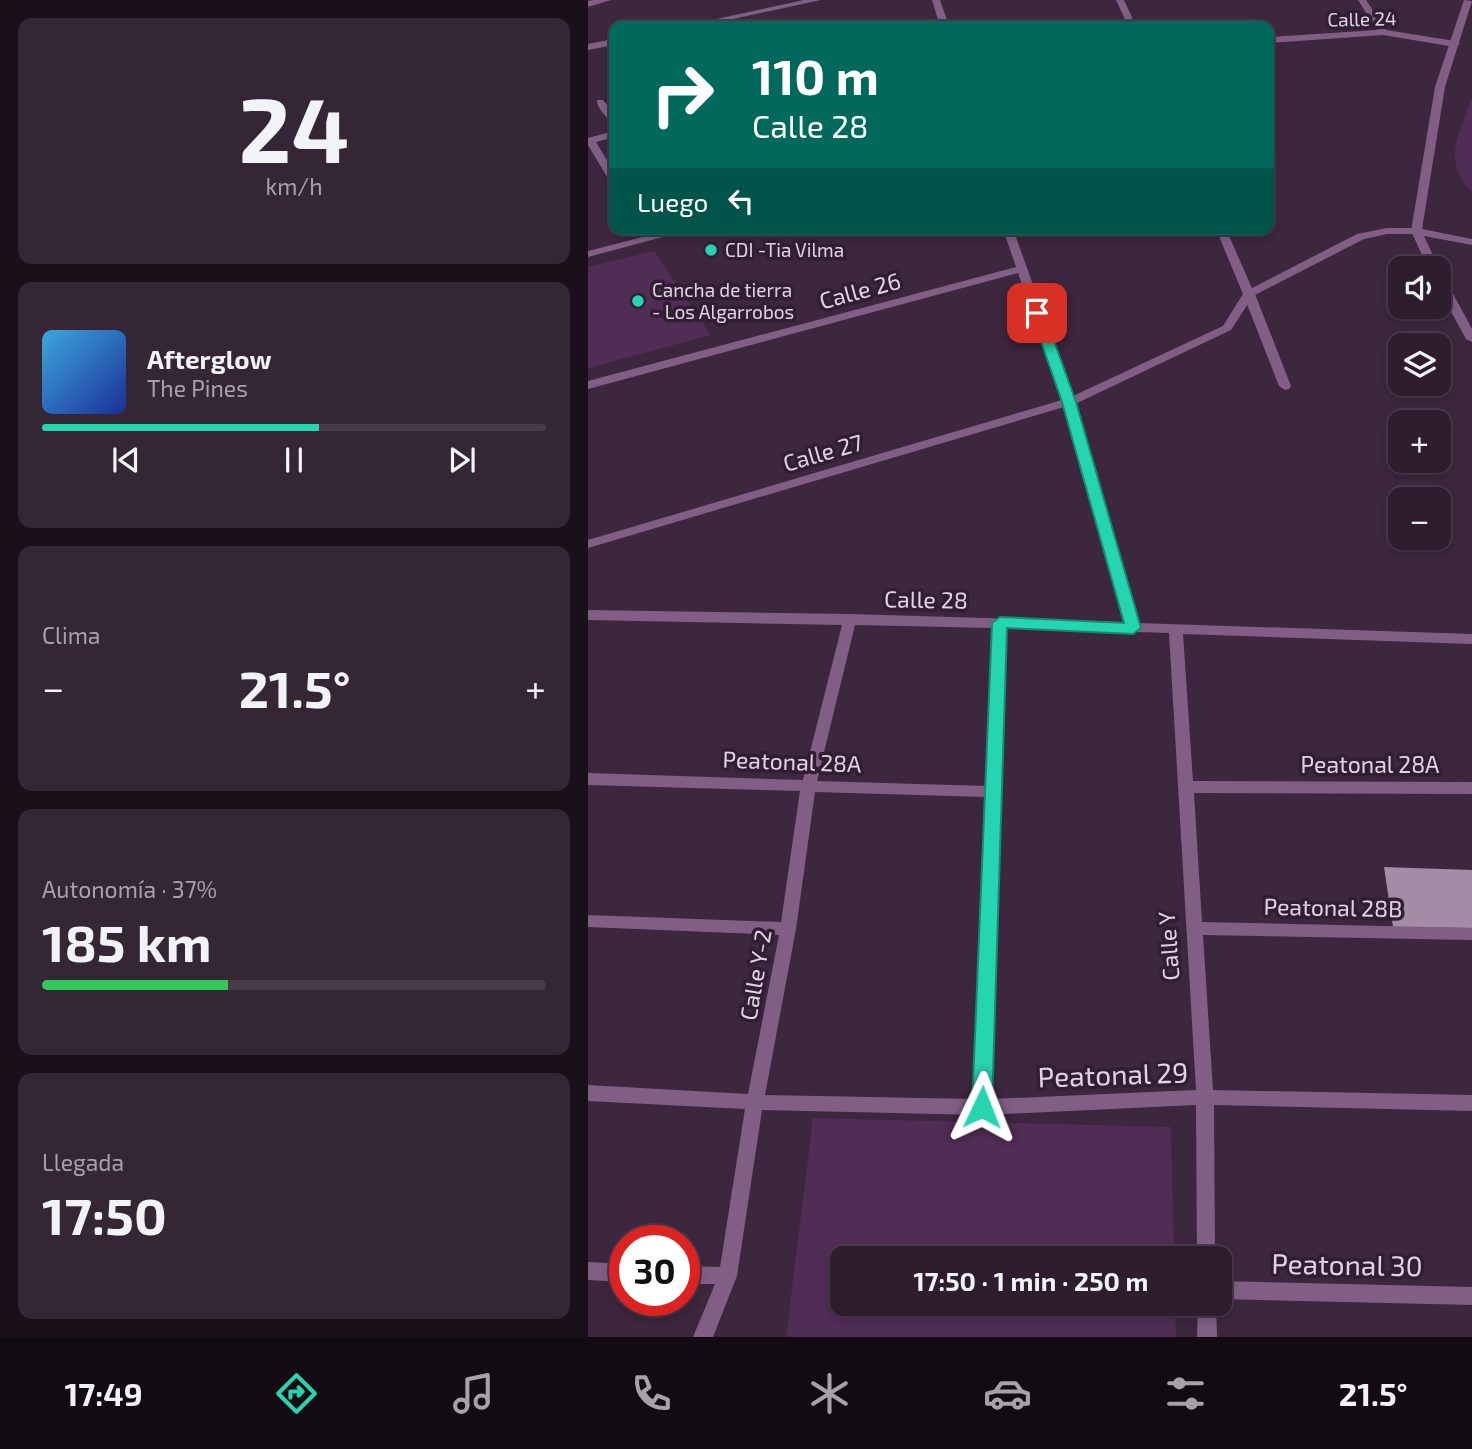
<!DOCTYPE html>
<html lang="es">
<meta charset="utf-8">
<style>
:root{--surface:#2d1d2e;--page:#352636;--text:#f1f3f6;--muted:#a7a2aa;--line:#483b4a;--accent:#24d5af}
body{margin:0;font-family:"Exo 2",sans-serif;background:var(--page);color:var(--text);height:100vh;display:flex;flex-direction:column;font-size:26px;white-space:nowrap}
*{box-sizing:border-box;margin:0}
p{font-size:23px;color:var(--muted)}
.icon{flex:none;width:38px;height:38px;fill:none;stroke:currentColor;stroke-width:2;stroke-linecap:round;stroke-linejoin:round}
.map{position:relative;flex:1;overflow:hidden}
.drawer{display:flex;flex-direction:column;gap:18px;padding:18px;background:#191019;width:588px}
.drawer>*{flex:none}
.guide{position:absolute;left:21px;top:21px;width:665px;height:214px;border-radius:14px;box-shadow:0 4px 10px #0003,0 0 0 2px var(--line);background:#00695c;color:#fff;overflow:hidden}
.tools{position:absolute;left:800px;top:256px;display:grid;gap:14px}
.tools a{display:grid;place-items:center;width:63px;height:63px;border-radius:14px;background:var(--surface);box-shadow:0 4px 10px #0003,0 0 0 2px var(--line);font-size:35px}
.speed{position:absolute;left:21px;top:1225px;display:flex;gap:14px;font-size:35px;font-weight:700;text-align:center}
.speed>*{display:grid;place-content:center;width:91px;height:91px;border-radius:50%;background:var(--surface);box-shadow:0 4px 10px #0003,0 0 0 2px var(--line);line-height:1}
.speed .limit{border:10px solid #d22;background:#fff;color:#111}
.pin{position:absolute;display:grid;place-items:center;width:60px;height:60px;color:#fff;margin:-30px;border-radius:14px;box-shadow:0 4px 10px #0006}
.me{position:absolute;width:77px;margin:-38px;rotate:2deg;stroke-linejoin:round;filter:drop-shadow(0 0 5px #0008)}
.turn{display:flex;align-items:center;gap:24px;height:147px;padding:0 28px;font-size:32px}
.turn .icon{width:91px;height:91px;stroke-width:2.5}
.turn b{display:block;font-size:49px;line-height:60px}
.then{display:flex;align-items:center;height:66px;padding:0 28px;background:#0003;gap:14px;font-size:26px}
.big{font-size:52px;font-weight:700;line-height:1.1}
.drawer .widget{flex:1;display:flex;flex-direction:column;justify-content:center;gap:10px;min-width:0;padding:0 24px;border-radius:14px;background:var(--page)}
.drawer .dial{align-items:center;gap:0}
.dial b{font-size:91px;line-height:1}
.song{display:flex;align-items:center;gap:21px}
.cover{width:84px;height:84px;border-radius:10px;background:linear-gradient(135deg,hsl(200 70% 55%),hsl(230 70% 35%))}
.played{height:7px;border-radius:4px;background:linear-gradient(90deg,var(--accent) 55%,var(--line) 55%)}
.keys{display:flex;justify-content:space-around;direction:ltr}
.heat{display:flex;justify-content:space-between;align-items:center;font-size:38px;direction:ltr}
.charge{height:10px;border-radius:5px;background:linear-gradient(90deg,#34c759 37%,var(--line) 0)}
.trip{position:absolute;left:242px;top:1246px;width:402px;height:70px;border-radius:14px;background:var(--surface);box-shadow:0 4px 10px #0003,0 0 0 2px var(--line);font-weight:700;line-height:70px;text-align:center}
.tab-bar{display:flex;height:112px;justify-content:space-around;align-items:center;background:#120c12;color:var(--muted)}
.tab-bar .icon{width:49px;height:49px}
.tab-bar .active{color:var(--accent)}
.tab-bar b{font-size:32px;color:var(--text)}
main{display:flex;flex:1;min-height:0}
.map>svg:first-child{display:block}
</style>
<main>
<section class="drawer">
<div class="widget dial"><b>24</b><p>km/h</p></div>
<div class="widget">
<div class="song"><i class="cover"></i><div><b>Afterglow</b><p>The Pines</p></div></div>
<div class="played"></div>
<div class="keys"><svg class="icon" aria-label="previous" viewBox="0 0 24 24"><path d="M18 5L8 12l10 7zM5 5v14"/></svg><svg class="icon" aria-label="pause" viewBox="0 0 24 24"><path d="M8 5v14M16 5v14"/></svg><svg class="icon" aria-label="next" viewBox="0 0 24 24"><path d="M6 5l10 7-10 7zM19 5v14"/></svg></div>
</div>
<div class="widget"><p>Clima</p>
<div class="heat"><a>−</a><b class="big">21.5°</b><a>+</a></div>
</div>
<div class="widget"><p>Autonomía · 37%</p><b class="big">185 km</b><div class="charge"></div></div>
<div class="widget"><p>Llegada</p><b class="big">17:50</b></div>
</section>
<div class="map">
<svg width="884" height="1337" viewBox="0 0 884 1337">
<rect width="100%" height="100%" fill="#3c273e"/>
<path fill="#502d55" d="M884,98V192C853,161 871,134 884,98Z
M66,251L123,335L0,368V267Z
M225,1118L583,1127L586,1258H254V1304H587L588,1337H198Z"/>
<path fill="#a48ba6" d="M796,867L884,870V928L805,927Z"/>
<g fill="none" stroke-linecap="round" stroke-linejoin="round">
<path fill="#815f85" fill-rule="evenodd" d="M661,291L667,294L703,386L701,389L697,390L691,386L655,294Z"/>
<path fill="#815f85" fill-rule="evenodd" d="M6,0H23L0,7V1Z
M216,0H233L113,26H96Z
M344,0H352L361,26H352Z
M528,0H536L548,26H540Z
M770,0H778L798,30L867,41L872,44L867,47L795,35L681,43V37L789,30Z
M26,39V45L0,50V44Z
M9,100H15L26,113V122C19,120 8,106 9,100Z
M26,131V137L8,142L26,172V183L21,180L0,145V138Z
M799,228H828L833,231L828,234H799L776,239L665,296L643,330L487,404L550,623L884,634V644L595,634L605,781L884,782V794L606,793L614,922L884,928V940L615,935L625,1090L884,1095V1111L626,1105L627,1258H609L608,1105L394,1115L174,1110L149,1276L125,1337H105L127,1284H96V1266L132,1267L157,1109L0,1101V1085L160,1094L191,935L0,927V915L193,922L212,791L0,785V773L215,780L254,625L0,620V610L262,614L537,622L476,407L0,548V540L474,400L430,273L0,389V381L428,267L415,229H425L485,396L635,326L655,294L628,229H638L664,288L769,234ZM267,625L405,628L398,786L229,781ZM419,628L581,633L608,1090L403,1099ZM227,792L398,797L386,1099L177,1095L208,929Z
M86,229H105L0,257V251Z
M0,1262L37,1264V1282L0,1280Z
M632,1281L884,1287V1305L632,1299Z
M610,1304H628L629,1337H609Z"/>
<path fill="#815f85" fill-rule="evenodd" d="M876,0L884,1L857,87L834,229L884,239V245L836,236L851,268L850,269L840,268L823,231L847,87Z
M850,274L856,277L884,329V342L878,339L850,288Z"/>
</g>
<path fill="#24d5af" stroke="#178a72" stroke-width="2" d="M449,309L456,313L488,402L553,628L545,634L419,628L404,1107L401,1113L394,1116L387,1113L384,1107L404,623L412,617L536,623L474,402L443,313Z"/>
<g fill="#24d5af" stroke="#311e34" stroke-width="2.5">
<circle cx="123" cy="250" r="7"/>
<circle cx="50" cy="301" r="7"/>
</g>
<g text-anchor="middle" stroke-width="7" stroke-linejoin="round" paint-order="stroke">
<g font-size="19" fill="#e1d4e2" stroke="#311e34">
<text transform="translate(774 19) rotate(-1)" y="7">Calle 24</text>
</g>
<g font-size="19" fill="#e1d4e2" stroke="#311e34" text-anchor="start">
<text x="137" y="257">CDI -Tia Vilma</text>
<text x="64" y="297">Cancha de tierra<tspan x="64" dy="22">- Los Algarrobos</tspan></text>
</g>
<g font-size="23" fill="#e1d4e2" stroke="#311e34">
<text transform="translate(272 291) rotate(-15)" y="8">Calle 26</text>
<text transform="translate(235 453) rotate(-16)" y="8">Calle 27</text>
<text transform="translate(338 600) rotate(1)" y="8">Calle 28</text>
<text transform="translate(204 762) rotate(2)" y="8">Peatonal 28A</text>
<text x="782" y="773">Peatonal 28A</text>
<text transform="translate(745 908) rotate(1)" y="8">Peatonal 28B</text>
<text transform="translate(581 946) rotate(-94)" y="8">Calle Y</text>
<text transform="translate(168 975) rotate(-80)" y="8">Calle Y-2</text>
</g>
<g font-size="28" fill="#e1d4e2" stroke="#311e34">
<text transform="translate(525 1075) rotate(-2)" y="10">Peatonal 29</text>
<text transform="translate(759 1265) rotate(1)" y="10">Peatonal 30</text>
</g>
</g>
</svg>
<div class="tools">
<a><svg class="icon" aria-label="sound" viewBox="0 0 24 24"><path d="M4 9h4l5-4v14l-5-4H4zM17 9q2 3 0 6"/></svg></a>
<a><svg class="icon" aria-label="layers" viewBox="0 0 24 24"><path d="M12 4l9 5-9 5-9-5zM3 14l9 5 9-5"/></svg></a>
<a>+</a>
<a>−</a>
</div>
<div class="speed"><div class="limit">30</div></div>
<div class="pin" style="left:449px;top:313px;background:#d93025"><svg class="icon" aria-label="arrive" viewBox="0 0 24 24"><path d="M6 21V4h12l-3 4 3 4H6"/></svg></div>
<svg class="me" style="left:394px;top:1107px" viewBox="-20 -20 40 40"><path d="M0-17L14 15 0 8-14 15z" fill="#24d5af" stroke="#fff" stroke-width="4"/></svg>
<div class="trip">17:50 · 1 min · 250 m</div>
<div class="guide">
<div class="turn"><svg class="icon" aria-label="right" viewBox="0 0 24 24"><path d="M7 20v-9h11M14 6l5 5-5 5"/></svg><div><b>110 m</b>Calle 28</div></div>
<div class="then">Luego<svg class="icon" aria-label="left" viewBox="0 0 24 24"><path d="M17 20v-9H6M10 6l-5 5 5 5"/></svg></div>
</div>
</div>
</main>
<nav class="tab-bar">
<b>17:49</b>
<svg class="icon active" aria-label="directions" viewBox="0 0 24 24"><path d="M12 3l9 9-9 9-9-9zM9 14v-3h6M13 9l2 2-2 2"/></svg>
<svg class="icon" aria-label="music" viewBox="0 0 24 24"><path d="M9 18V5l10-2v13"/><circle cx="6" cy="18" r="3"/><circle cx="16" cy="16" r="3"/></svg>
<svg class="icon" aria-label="phone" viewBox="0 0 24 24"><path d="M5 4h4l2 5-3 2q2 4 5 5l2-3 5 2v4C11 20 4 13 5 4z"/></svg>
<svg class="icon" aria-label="climate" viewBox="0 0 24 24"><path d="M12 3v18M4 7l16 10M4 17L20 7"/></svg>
<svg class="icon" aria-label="car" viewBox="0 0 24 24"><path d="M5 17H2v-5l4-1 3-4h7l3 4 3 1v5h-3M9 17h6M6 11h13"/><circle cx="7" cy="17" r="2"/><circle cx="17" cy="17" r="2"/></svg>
<svg class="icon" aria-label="filters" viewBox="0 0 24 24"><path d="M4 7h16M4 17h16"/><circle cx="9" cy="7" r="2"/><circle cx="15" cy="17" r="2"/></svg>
<b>21.5°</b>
</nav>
